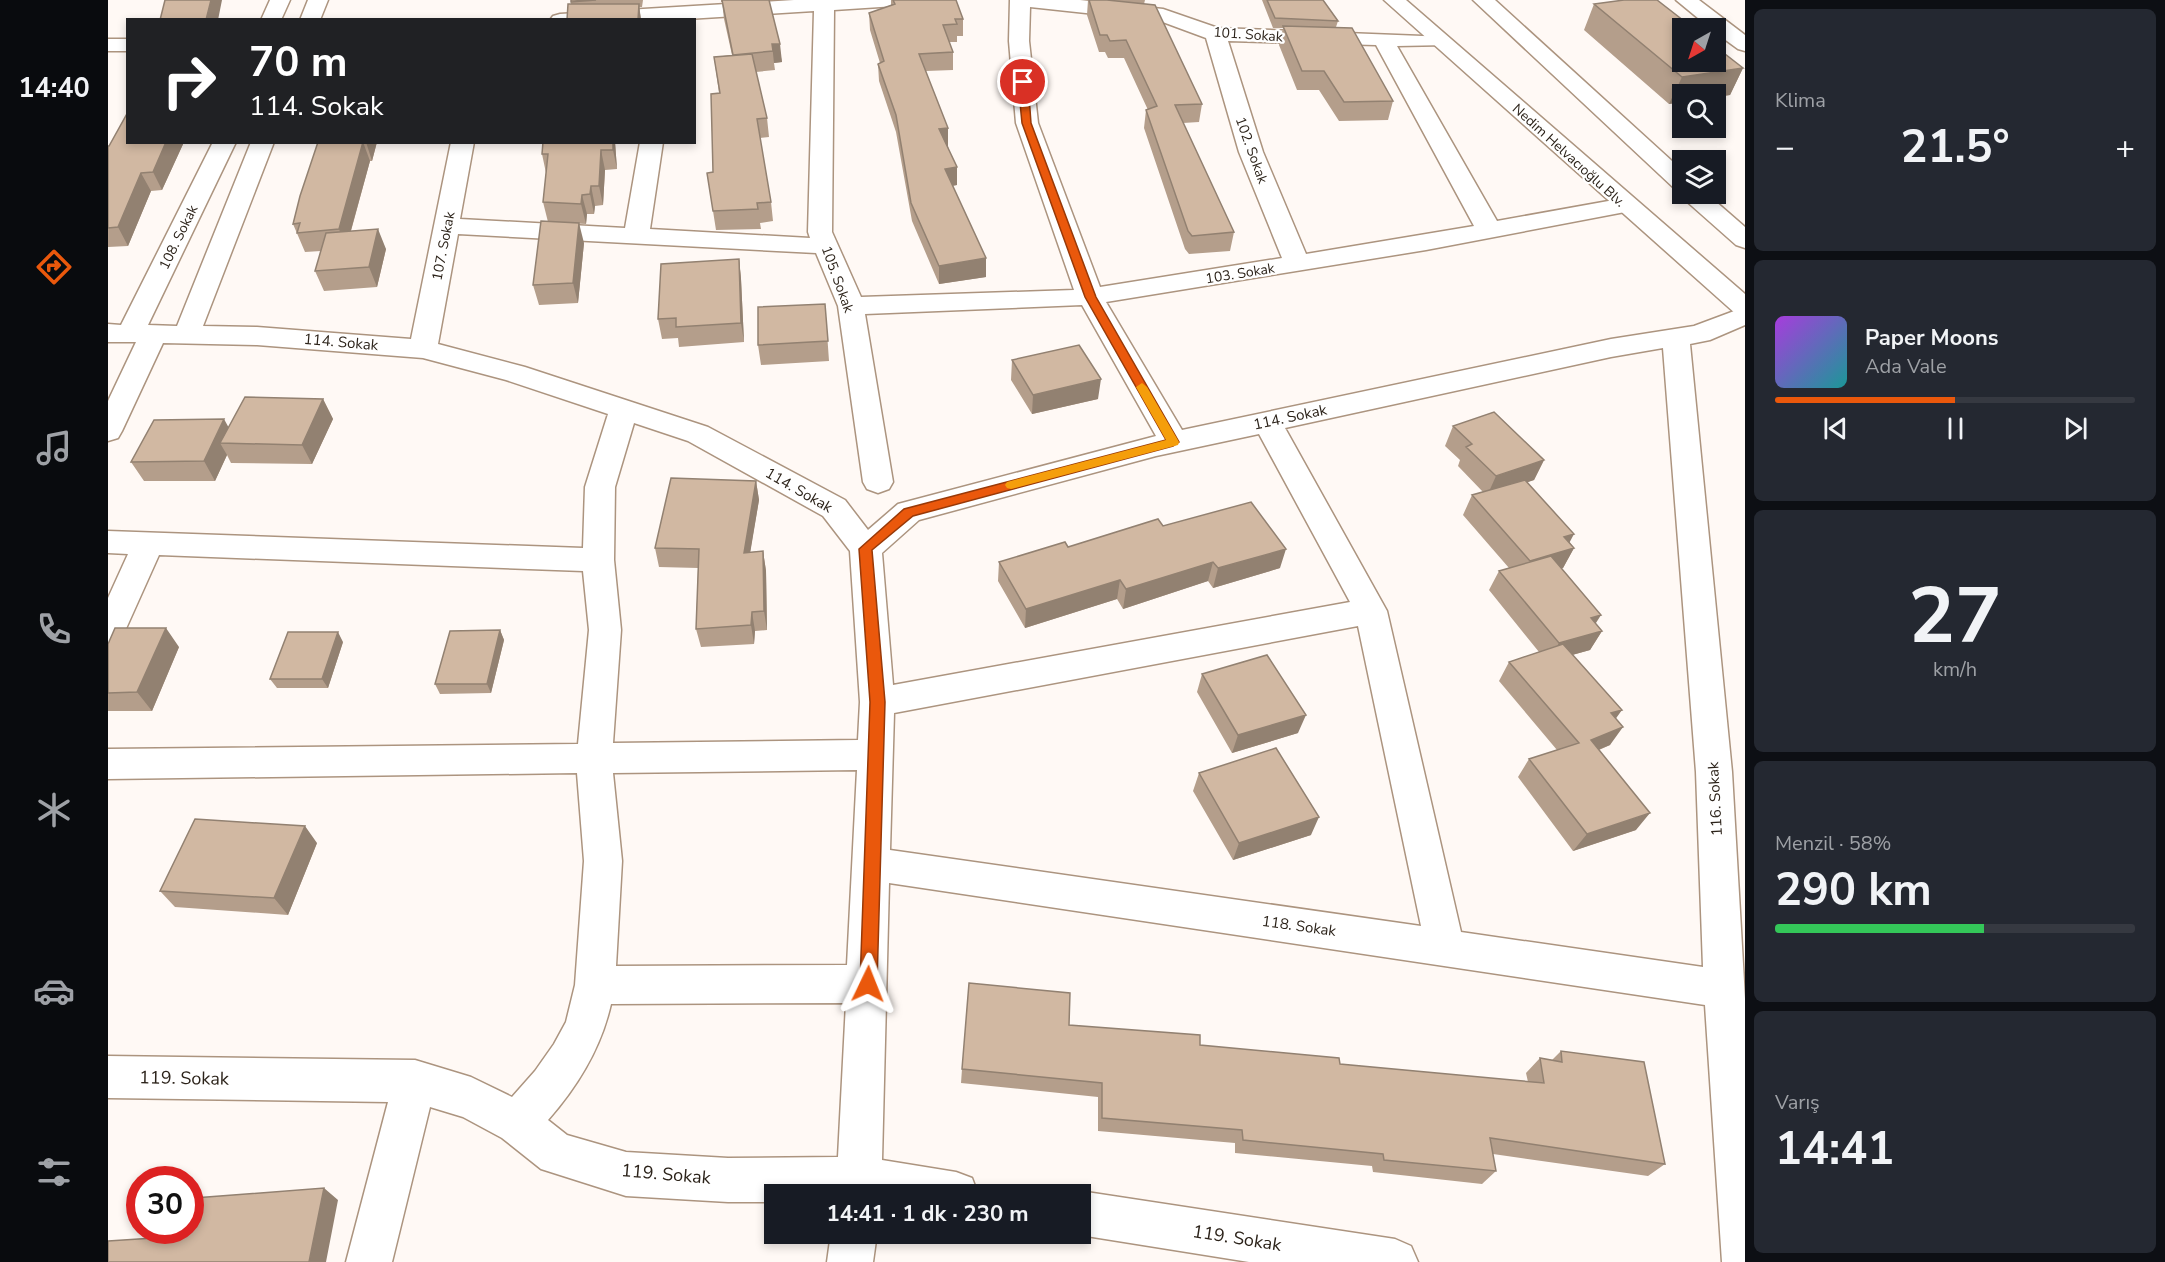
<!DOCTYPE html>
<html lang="tr">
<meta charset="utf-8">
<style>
:root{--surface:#171b24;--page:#242831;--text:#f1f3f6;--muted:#9ea1a6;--line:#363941;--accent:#ea580c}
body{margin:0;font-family:"Nunito Sans",sans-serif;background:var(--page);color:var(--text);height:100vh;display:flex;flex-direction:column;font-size:22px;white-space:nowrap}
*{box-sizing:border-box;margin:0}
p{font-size:20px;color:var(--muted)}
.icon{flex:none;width:33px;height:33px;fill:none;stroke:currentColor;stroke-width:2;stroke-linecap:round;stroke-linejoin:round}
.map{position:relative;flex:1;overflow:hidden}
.panel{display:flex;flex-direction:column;gap:9px;padding:9px;background:#0d0f14;width:420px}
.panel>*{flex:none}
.banner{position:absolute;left:18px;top:18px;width:570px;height:126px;border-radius:0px;box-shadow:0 3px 9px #0003;background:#202124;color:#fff;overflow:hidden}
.needle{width:39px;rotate:219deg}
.controls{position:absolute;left:1564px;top:18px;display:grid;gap:12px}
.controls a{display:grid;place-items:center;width:54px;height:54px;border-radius:0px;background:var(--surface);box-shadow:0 3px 9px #0003;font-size:30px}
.speed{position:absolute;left:18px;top:1166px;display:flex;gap:12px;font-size:30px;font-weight:700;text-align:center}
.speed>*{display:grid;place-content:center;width:78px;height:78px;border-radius:50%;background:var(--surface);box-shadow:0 3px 9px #0003;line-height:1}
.speed .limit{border:9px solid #d22;background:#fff;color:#111}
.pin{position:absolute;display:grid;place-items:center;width:51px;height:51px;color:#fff;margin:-26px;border:3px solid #fff;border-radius:50%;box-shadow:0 2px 6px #0007}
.me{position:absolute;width:66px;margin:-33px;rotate:2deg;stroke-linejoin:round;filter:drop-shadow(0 0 4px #0008)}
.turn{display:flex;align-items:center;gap:21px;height:126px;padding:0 24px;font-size:27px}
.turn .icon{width:78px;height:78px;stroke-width:2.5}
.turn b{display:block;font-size:42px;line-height:51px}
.big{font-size:45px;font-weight:700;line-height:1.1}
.panel .tile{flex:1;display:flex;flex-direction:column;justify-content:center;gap:9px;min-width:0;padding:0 21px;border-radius:9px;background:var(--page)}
.panel .dial{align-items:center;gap:0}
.dial b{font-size:78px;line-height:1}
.song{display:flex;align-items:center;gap:18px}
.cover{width:72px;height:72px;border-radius:9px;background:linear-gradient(135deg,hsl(280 70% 55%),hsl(180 70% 35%))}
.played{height:6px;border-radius:3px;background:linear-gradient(90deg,var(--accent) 50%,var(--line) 50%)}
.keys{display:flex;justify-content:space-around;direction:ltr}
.heat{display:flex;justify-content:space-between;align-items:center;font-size:33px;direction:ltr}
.charge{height:9px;border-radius:4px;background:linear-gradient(90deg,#34c759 58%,var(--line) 0)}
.trip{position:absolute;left:656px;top:1184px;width:327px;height:60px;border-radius:0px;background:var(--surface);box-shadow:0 3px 9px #0003;font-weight:700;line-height:60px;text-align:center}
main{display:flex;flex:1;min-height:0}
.tab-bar{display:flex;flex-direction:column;width:108px;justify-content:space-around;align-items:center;background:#090b0e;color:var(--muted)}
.tab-bar .icon{width:42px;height:42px}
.tab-bar .current{color:var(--accent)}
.tab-bar b{font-size:27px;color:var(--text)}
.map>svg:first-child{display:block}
</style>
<main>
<nav class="tab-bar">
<b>14:40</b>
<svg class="icon current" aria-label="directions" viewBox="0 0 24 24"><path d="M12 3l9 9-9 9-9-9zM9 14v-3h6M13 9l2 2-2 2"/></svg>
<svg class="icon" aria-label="music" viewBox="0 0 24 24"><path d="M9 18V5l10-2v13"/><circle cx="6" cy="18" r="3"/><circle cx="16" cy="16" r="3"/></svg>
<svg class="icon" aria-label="phone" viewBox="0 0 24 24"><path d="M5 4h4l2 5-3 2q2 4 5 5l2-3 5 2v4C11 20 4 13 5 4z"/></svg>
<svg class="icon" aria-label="climate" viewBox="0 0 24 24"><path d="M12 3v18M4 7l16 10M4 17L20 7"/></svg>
<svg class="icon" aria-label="car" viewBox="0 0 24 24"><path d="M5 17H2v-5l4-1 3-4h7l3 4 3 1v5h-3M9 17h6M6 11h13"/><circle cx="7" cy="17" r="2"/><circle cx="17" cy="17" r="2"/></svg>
<svg class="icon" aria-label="filters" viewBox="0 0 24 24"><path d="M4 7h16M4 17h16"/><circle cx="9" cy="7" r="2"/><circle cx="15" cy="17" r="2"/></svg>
</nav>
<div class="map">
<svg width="1637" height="1262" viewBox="0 0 1637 1262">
<rect width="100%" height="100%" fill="#fff9f5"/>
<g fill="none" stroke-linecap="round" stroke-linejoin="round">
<defs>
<path id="minor" d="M162,0H182L173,20H153Z
M200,0H220L212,20H192Z
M686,0H798L795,4L788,6L726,10L724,232L753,297L966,290L908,123L901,41L902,0H972L1055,9L1110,28L1340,37L1343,41L1340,45L1289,46L1389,221L1517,198L1526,200L1529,205L1526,210L1517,212L1318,250L998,302L1074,430L1503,339L1586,326L1637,307V325L1602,340L1582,344L1624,772L1637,999V1262H1614L1597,1005L781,883L774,1160L848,1172L864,1178L870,1194H666V1202H620L518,1196L433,1169L394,1138L355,1117L322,1107L284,1262H238L280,1102L0,1098V1056L307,1060L363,1077L404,1097L427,1071L446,1044L458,1022L467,985L476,861L469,773L0,779V749L470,744L481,630L475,571L51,555L12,642L0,646V598L20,554L0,553V531L475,548L477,487L500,414L398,380L315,358L149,345L55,343L14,431L10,438L0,441V401L28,342H0V324L13,325L105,142H128L40,325L69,326L143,142H166L95,326L149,327L303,339L343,142H366L352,219L517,228L532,142H555L542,229L702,238L700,232L706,11L563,20H442L445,16L452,14ZM922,7L1052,21L1098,38L1131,152L1174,258L992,287L930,123L921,41ZM1120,41L1268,45L1366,226L1198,254L1155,152ZM350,234L708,253L730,306L755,482L759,489L770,493L781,489L785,482L757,314L974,305L1048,436L790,504L760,530L737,500L600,427L417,367L330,344ZM1555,348L1588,772L1595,967L1353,932L1279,611L1177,428L1503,357ZM526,423L580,441L715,516L742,551L752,702L750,740L505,743L513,630L506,560L507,487ZM1151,434L1242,602L785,685L774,553L811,520L1048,456ZM1250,626L1313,926L782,850L786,713ZM749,770L739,965L508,966L514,861L505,773ZM738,1003L730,1157L620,1158L518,1152L459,1135L440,1120C470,1086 493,1048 503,1004Z
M1568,0H1591L1637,35V51L1630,49L1608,33V28H1602Z
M0,39H20V51H0Z
M972,1191L1287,1239L1303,1246L1310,1262H1141L972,1235L966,1233H972V1194H964Z
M723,1233H769L765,1262H719Z"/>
<path id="major" d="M1276,0H1298L1637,294V316L1628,314Z
M1365,0H1387L1575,171V194H1599L1637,227V248L1628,245L1576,199L1573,194L1575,191L1567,189Z"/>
</defs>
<use href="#minor" stroke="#ac947f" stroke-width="3"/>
<use href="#major" stroke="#ac947f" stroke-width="3"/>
<use href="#minor" fill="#fff" fill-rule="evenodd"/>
<use href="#major" fill="#fff" fill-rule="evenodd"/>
</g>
<path fill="#b49e8b" d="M463,0H535L534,7H531L533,20H459L463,4Z
M613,0H661L674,62L666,63L667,70L648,72L659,118L661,137L652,138L663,202L665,221L652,223L653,229L608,230L599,173L605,172L611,93L606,57L624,55L616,19L614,2H613Z
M783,0H848L855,19V36H849V42H841L845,52V70L818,71L840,146L849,185L844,186L878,258V277L831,284L804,221L788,132L771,81L770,64L772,63L762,30L761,13L783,5Z
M980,0H1037L1036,4L1094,104L1091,122L1075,123L1126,232L1122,251L1081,254L1077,249L1036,128L1038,110H1040L1016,58H1000L997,52H991L979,15Z
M1154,0H1215L1230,21L1228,27L1285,101L1280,120L1231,121L1211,90H1189L1171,45L1175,28H1165Z
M1486,4L1635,68L1622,95L1608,97V94L1561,104L1476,30Z
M20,142H76L54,190L43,191L20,246L0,247V146Z
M210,142H269L264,161H262L243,231L278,249L269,287L216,291L207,271L213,251L197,252L185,224Z
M435,142H507L509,169L497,170L495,205L487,206L486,214H479L478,224L440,222L435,202L438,173L434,154Z
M476,243L470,303L431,305L425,285Z
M631,259L633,279L636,342L571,347L570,338L554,339L550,319Z
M717,304L721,361L653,365L650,345Z
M904,360L990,399L924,414L903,380Z
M215,399L225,419L204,464L123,463L119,455L107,481H36L23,462L121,428Z
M1345,426L1436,460L1426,480L1419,482L1466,548L1455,568H1453L1488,624L1494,631L1482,650L1464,655L1508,718L1502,745L1491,750L1528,830L1465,851L1410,777L1421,759L1449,750L1391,681L1401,662L1431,652L1381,590L1391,571L1401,568L1355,515L1364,495L1375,492L1350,466L1352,460L1337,446Z
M648,481L651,500L642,552L655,551L658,571L659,630L647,631L646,644L593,647L588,629L590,568L551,567L547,548Z
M1055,526L1172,568L1105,588L1100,581L1015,609L1009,599L917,628L890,581L891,562Z
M392,630L396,640L383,693L332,694L327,684Z
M235,642L220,688H169L162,679Z
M0,644L71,647L44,711H0Z
M1094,674L1190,733L1124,753L1089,692Z
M1091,773L1203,835L1125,860L1085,791Z
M209,843L180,915L67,907L52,891Z
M961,1025L1092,1045L1232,1064L1420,1082L1418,1073L1432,1058L1444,1060L1453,1051L1557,1164L1540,1176L1385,1154L1388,1171L1374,1184L1265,1172L1264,1166L1127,1153V1143L990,1131V1097L853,1083L854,1069Z"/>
<path fill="#928171" d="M103,0H114L110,20H98Z
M531,4L533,20H530Z
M664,44H672L674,62L666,63Z
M1635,68L1622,95L1608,97V94H1575V102L1561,104L1574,77Z
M840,128V146L831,147V129Z
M58,142H76L54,190L45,172Z
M255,142L262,161L238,248L231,229Z
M258,142H269L264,161Z
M505,142H507L509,169L505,150Z
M493,150L497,170L495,205L491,186Z
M849,167V185L836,187L837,169Z
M33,173L43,191L20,246L10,227Z
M483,186L487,206L486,214L482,194Z
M474,195L479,214L478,224L473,204Z
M471,223L476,243L470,303L465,283Z
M270,229L278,249L269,287L261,267Z
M878,258V277L831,284V266Z
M631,259L633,279L636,342L633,323Z
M993,379L990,399L924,414L925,395Z
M215,399L225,419L204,464L194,445Z
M116,419L127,439L112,443L119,455L107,481L96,461Z
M1436,460L1426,480L1379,496L1388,476Z
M648,481L651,500L639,572L636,553Z
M1466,534L1457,551L1466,548L1455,568L1412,580L1422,561L1456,537Z
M1178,549L1172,568L1105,588L1110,568Z
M655,551L658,571L659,630L656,611Z
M1105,562L1100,581L1015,609L1018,589Z
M1012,580L1009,599L917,628L918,609Z
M644,612L647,631L646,644L643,625Z
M1493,615L1481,634L1483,618Z
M58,628L71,647L44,711L29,692Z
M392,630L396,640L383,693L379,684Z
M1494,631L1482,650L1439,662L1451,643Z
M230,632L235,642L220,688L214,679Z
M1514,710L1501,728L1503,713Z
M1198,715L1190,733L1124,753L1130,735Z
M1515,727L1502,745L1470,758L1483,740Z
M1542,813L1528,830L1465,851L1479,834Z
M1211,817L1203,835L1125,860L1131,843Z
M197,826L209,843L180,915L166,898Z
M216,1188L230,1200L218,1262H201Z"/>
<path fill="#d1b8a2" stroke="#928171" stroke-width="1.5" d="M57,0H103L98,20H52Z
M463,0H488L463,2Z
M614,0H661L672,44H664L665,51L625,55Z
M785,0H848L855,19H847L849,24L835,25L845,52L811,54L840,128L831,129L849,167L837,169L878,258L831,266L803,203L788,115L770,64L776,61L761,13L787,4Z
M981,0H999L1047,5L1094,104L1067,105L1126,232L1084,236L1080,231L1038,110L1049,106L1018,40L1002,41L999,35H992Z
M1159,0H1215L1230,21L1167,18Z
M1516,0H1549L1585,28H1575V62H1608V47L1635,68L1574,77L1486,4Z
M460,4H531L530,20H459Z
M1175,26L1244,28L1285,101L1236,102L1216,71H1194Z
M644,54L659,118L649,119L663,202L649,203L650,209L605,211L599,173L605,172L603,94L612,93L606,57Z
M20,112V142H58L45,172L33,173L10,227L0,228V146H1Z
M210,142H255L231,229L189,233L192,223L185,224L192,196Z
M435,142H505V150H493L491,186H483L482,194L474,195L473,204L435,202L440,154H434Z
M433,221L471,223L465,283L425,285Z
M270,229L261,267L207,271L218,233Z
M631,259L633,323L568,327V318L550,319L553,264Z
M717,304L720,341L650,345V307Z
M971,345L993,379L925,395L904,360Z
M137,397L215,399L194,445L112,443Z
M1386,412L1436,460L1388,476L1358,447L1364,444L1345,426Z
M116,419L96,461L23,462L46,420Z
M563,478L648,481L636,553L655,551L656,611L644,612L643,625L588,629L591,549L547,548Z
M1417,480L1466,534L1456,537L1466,548L1422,561L1364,495Z
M1143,502L1178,549L1110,568L1105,562L1018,589L1012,580L918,609L891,562L957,542L960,547L1050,519L1055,526Z
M1443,556L1493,615L1483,618L1494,631L1451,643L1391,571Z
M7,628H58L29,692L0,693V644Z
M392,630L379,684H327L342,631Z
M180,632H230L214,679H162Z
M1455,644L1514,710L1503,713L1515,727L1483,740L1542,813L1479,834L1421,759L1471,743L1401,662Z
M1159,655L1198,715L1130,735L1094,674Z
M1168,748L1211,817L1131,843L1091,773Z
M87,819L197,826L166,898L52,891Z
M861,983L962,993L961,1025L1092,1035V1045L1231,1058L1232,1064L1436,1083L1432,1058L1454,1062L1453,1051L1536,1062L1557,1164L1382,1138L1388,1171L1276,1160L1275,1154L1135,1140L1134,1130L994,1118V1083L854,1069Z
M216,1188L201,1262H0V1241L76,1236L77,1230H82V1211L86,1198Z"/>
<path fill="#ea580c" stroke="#983908" stroke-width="1.5" d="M915,79L920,82L923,123L988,297L1071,442L1065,446L805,516L764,550L777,702L769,984L766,990L760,992L755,990L752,984L762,702L751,549L796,509L1058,440L977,297L914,123L910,82Z"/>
<path fill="#f59e0b" d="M1034,383L1039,387L1071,442L1070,445L903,489L899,488L897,485L899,482L1058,440L1028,387Z"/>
<g text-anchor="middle" stroke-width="4.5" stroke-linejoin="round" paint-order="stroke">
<g font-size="14" fill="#2c231a" stroke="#fff">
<text transform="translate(1140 34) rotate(4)" y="5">101. Sokak</text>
<text transform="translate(1144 150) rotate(70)" y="5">102. Sokak</text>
<text transform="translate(1461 155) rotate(42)" y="5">Nedim Helvacıoğlu Blv.</text>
<text transform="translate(70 237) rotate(-64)" y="5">108. Sokak</text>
<text transform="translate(335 246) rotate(-79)" y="5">107. Sokak</text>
<text transform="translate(1132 273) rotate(-9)" y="5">103. Sokak</text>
<text transform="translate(730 279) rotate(70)" y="5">105. Sokak</text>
</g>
<g font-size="15" fill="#2c231a" stroke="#fff">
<text transform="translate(233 342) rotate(5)" y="5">114. Sokak</text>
<text transform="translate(1182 417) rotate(-12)" y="5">114. Sokak</text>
<text transform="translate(691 490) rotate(30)" y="5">114. Sokak</text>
<text transform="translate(1607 799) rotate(-93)" y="5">116. Sokak</text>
<text transform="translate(1191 926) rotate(8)" y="5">118. Sokak</text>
</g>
<g font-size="18" fill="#2c231a" stroke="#fff">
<text transform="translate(76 1078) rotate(1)" y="6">119. Sokak</text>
<text transform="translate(558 1174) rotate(5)" y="6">119. Sokak</text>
<text transform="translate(1129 1238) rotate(9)" y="6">119. Sokak</text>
</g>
</g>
</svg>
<div class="controls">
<a><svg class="needle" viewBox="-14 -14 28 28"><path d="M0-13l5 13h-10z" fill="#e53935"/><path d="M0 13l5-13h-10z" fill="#9ea1a6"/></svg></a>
<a><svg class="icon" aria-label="search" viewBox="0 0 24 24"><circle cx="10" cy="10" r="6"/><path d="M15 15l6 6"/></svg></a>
<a><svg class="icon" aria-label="layers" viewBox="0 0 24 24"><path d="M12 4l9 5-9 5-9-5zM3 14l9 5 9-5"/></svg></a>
</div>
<div class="speed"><div class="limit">30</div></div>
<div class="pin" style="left:915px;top:82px;background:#d93025"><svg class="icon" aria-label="arrive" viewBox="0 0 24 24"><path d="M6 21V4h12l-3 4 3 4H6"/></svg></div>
<svg class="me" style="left:760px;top:984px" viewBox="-20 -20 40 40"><path d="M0-17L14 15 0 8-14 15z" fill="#ea580c" stroke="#fff" stroke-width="4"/></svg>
<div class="trip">14:41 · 1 dk · 230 m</div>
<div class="banner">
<div class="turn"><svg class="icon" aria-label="right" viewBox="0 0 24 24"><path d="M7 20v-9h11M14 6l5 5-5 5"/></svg><div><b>70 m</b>114. Sokak</div></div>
</div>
</div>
<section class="panel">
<div class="tile"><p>Klima</p>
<div class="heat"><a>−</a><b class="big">21.5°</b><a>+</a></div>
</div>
<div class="tile">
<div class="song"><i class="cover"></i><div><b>Paper Moons</b><p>Ada Vale</p></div></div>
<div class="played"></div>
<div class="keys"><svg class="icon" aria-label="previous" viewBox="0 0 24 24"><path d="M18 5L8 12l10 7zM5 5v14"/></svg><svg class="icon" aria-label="pause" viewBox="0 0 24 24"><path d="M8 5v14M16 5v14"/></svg><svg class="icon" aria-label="next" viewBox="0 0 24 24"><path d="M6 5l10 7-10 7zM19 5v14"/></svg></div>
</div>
<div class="tile dial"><b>27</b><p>km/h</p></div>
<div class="tile"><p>Menzil · 58%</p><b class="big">290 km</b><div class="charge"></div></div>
<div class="tile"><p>Varış</p><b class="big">14:41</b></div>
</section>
</main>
